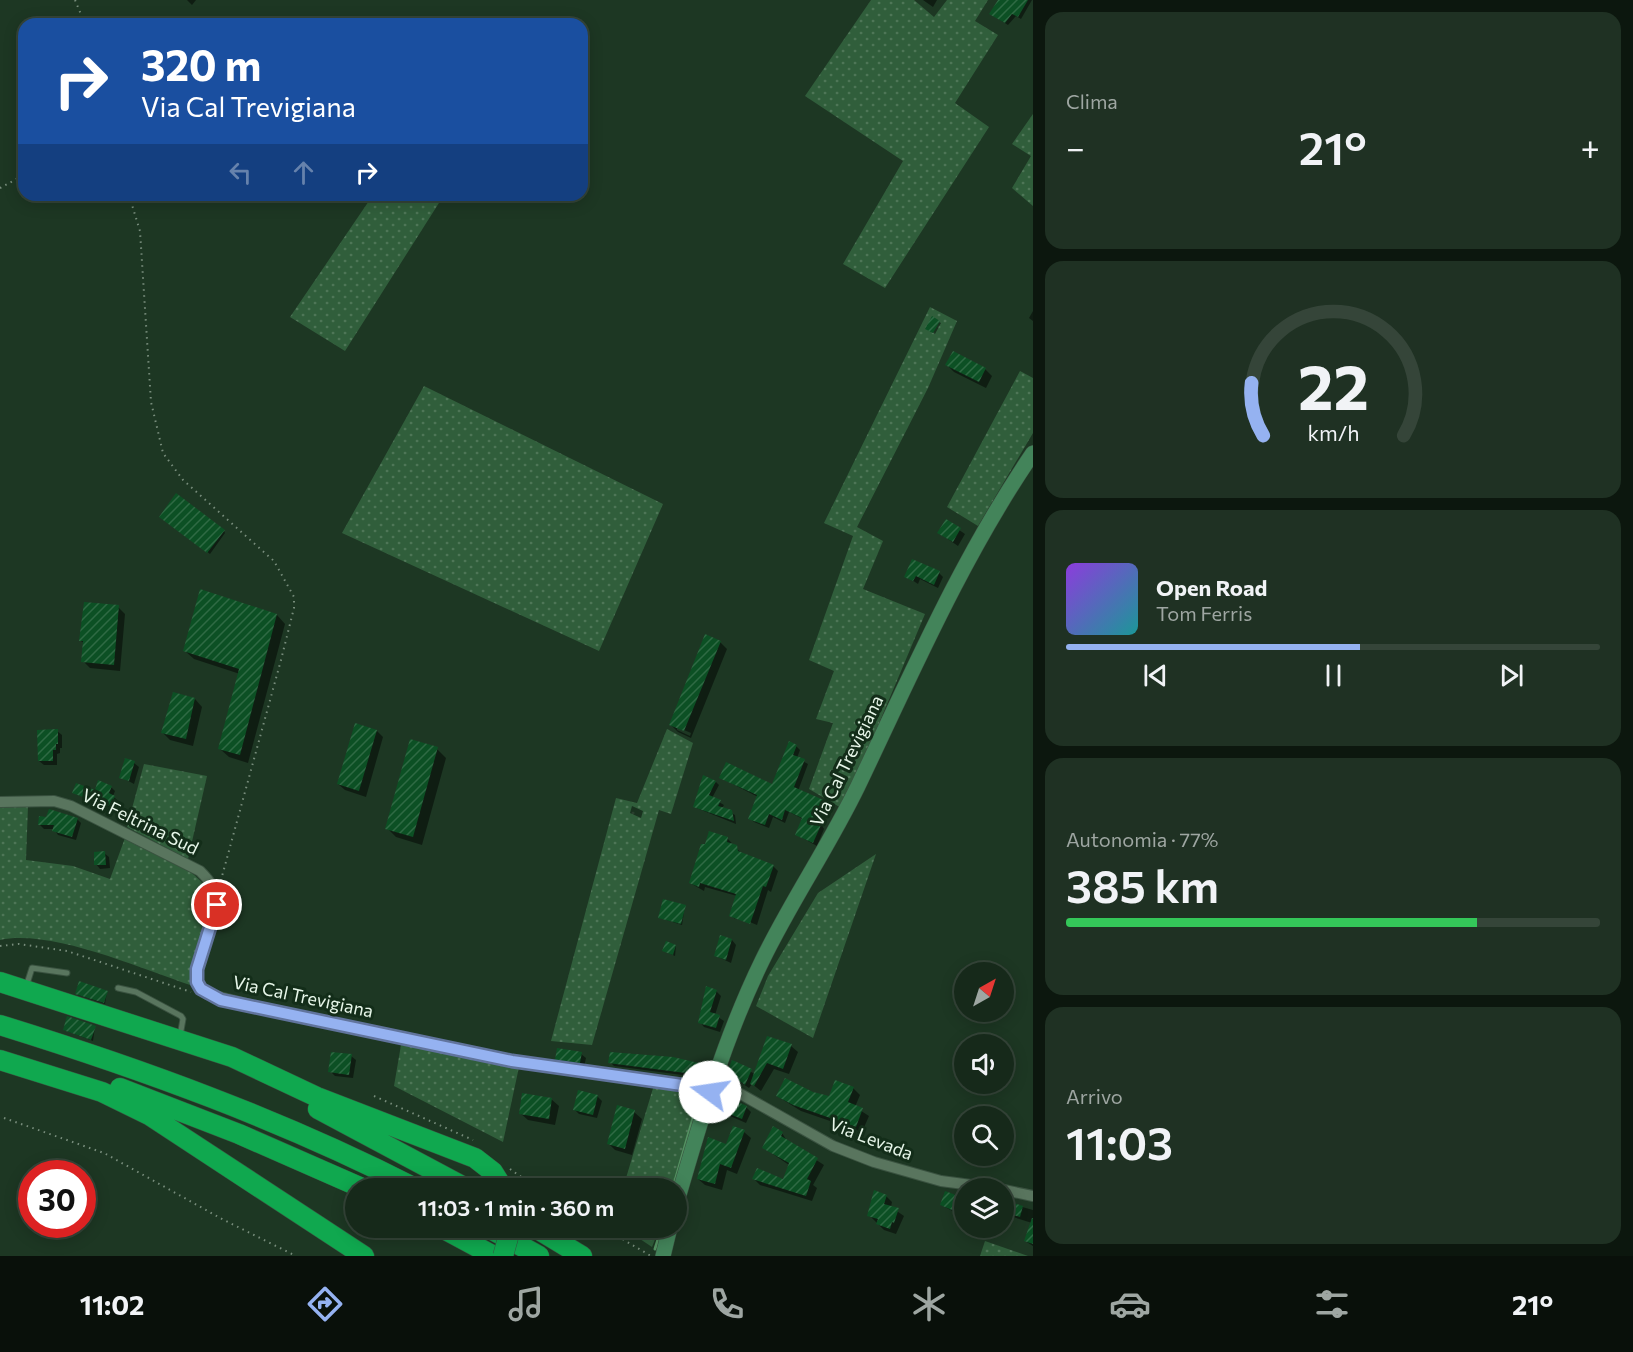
<!DOCTYPE html>
<html lang="it">
<meta charset="utf-8">
<style>
:root{--surface:#16291a;--page:#1f3123;--text:#f1f3f6;--muted:#9ea6a2;--line:#354539;--accent:#95b2f1}
body{margin:0;font-family:Commissioner,sans-serif;background:var(--page);color:var(--text);height:100vh;display:flex;flex-direction:column;font-size:22px;white-space:nowrap}
*{box-sizing:border-box;margin:0}
p{font-size:20px;color:var(--muted)}
.icon{flex:none;width:33px;height:33px;fill:none;stroke:currentColor;stroke-width:2;stroke-linecap:round;stroke-linejoin:round}
.map{position:relative;flex:1;overflow:hidden}
.details{display:flex;flex-direction:column;gap:12px;padding:12px;background:#0c170e;width:600px}
.details>*{flex:none}
.guide{position:absolute;left:18px;top:18px;width:570px;height:183px;border-radius:18px;box-shadow:0 3px 15px #0003,0 0 0 2px var(--line);background:#1a4fa0;color:#fff;overflow:hidden}
.needle{width:39px;rotate:39deg}
.buttons{position:absolute;left:954px;top:962px;display:grid;gap:12px}
.buttons a{display:grid;place-items:center;width:60px;height:60px;border-radius:50%;background:var(--surface);box-shadow:0 3px 15px #0003,0 0 0 2px var(--line);font-size:30px}
.speed{position:absolute;left:18px;top:1160px;display:flex;gap:12px;font-size:30px;font-weight:700;text-align:center}
.speed>*{display:grid;place-content:center;width:78px;height:78px;border-radius:50%;background:var(--surface);box-shadow:0 3px 15px #0003,0 0 0 2px var(--line);line-height:1}
.speed .limit{border:9px solid #d22;background:#fff;color:#111}
.pin{position:absolute;display:grid;place-items:center;width:51px;height:51px;color:#fff;margin:-26px;border:3px solid #fff;border-radius:50%;box-shadow:0 2px 6px #0007}
.me{position:absolute;width:66px;margin:-33px;rotate:284deg;stroke-linejoin:round;filter:drop-shadow(0 0 4px #0008)}
.turn{display:flex;align-items:center;gap:21px;height:126px;padding:0 24px;font-size:27px}
.turn .icon{width:78px;height:78px;stroke-width:2.5}
.turn b{display:block;font-size:42px;line-height:51px}
.lanes{display:flex;align-items:center;height:57px;padding:0 24px;background:#0003;justify-content:center;gap:30px;direction:ltr}
.lanes .off{opacity:.35}
.big{font-size:45px;font-weight:600;line-height:1.1}
.details .tile{flex:1;display:flex;flex-direction:column;justify-content:center;gap:9px;min-width:0;padding:0 21px;border-radius:18px;background:var(--page)}
.details .dial{align-items:center;gap:0}
.dial svg{height:156px;overflow:visible;fill:none;stroke:var(--line);stroke-width:7;stroke-linecap:round;text-anchor:middle}
.dial text{fill:var(--text);stroke:none}
.song{display:flex;align-items:center;gap:18px}
.cover{width:72px;height:72px;border-radius:9px;background:linear-gradient(135deg,hsl(270 70% 55%),hsl(180 70% 35%))}
.played{height:6px;border-radius:3px;background:linear-gradient(90deg,var(--accent) 55%,var(--line) 55%)}
.keys{display:flex;justify-content:space-around;direction:ltr}
.heat{display:flex;justify-content:space-between;align-items:center;font-size:33px;direction:ltr}
.charge{height:9px;border-radius:4px;background:linear-gradient(90deg,#34c759 77%,var(--line) 0)}
.trip{position:absolute;left:345px;top:1178px;width:342px;height:60px;border-radius:30px;background:var(--surface);box-shadow:0 3px 15px #0003,0 0 0 2px var(--line);font-weight:600;line-height:60px;text-align:center}
.tabs{display:flex;height:96px;justify-content:space-around;align-items:center;background:#09100a;color:var(--muted)}
.tabs .icon{width:42px;height:42px}
.tabs .current{color:var(--accent)}
.tabs b{font-size:27px;color:var(--text)}
main{display:flex;flex:1;min-height:0}
.map>svg:first-child{display:block}
</style>
<main>
<div class="map">
<svg width="1033" height="1256" viewBox="0 0 1033 1256">
<defs>
<pattern id="grass-dots" width="8" height="8" patternUnits="userSpaceOnUse" patternTransform="scale(1.5)"><rect width="8" height="8" fill="#305e3b"/><path d="M2 2h.1M6 6h.1" fill="none" stroke="#4e7657" stroke-width="1.8" stroke-linecap="round"/></pattern>
<pattern id="building-hatch" width="6" height="6" patternUnits="userSpaceOnUse" patternTransform="scale(1.5)"><rect width="6" height="6" fill="#0c5024"/><path d="M-1 1l2-2M0 6l6-6M5 7l2-2" fill="none" stroke="#2f6a44"/></pattern>
</defs>
<rect width="100%" height="100%" fill="#1d3723"/>
<path fill="url(#grass-dots)" d="M871,0H914L934,17L947,0H988L975,21L998,35L955,103L989,127L885,288L843,264L903,161L805,96Z
M1033,114V206L1012,188L1031,156L1012,144Z
M373,195H444L345,351L290,317Z
M930,307L957,321L928,388L857,527L883,541L863,589L925,614L843,809L809,789L833,723L816,719L834,671L809,660L853,536L824,523Z
M1020,371L1033,378V433L978,526L947,507Z
M424,386L663,504L599,651L342,533Z
M667,729L693,743L671,814L659,810L592,1045L551,1041L616,798L637,803Z
M144,764L207,776L188,859L127,827Z
M28,806L26,860L73,866L110,879L125,838C151,851 208,870 211,902L190,985C139,968 51,929 0,940V807Z
M876,854L813,1038L756,1006L768,976L818,893Z
M401,1045L519,1067L503,1142L394,1086Z
M654,1085L691,1091L702,1097L673,1188H623Z
M622,1227H660L652,1247Z
M985,1241L1028,1256H980Z"/>
<path fill="#0007" fill-rule="evenodd" d="M187,0H196L192,5Z
M923,0H937L933,7Z
M1000,0H1032L1021,19L1016,16L1008,25L994,16Z
M1033,311V321L1029,318Z
M939,322L941,323L935,334L928,330Z
M947,365L985,369L992,376L986,388L954,372Z
M162,518L224,531L225,533L210,554Z
M946,521L965,534L958,546L939,533Z
M939,573L943,577L938,588L920,579L918,584L906,576Z
M118,607L125,614L120,671L90,668L83,661L85,644L81,641Z
M277,615L285,624L248,763L229,757L220,749L240,674L194,659L185,651Z
M720,642L727,649L691,738L678,732L671,725ZM677,727L691,733L690,736L677,730Z
M195,699L202,707L193,746L170,740L163,733Z
M57,731L62,735V748H60V753L57,754V765H44L39,761Z
M377,731L383,737L366,797L345,790L338,784Z
M796,746L800,750L797,758L808,764L798,791L830,807L821,823L824,829L817,846L797,835L803,819L789,812L785,823L773,817L769,828L754,822L750,818L758,797L721,778L773,786Z
M437,749L446,758L422,845L396,837L387,828Z
M134,763L139,767L134,784L121,777Z
M716,782L719,785L712,798L724,805L722,808L735,815L736,824L694,807Z
M111,787L115,791L113,796L118,801L115,810L74,792H96Z
M632,806L643,811L641,818L630,813Z
M77,819L81,823L76,840L58,835L54,829H44L40,825Z
M727,838L742,854L773,866L778,871L771,892L768,890L757,925L735,916V919L731,915L737,896L705,887L704,891L690,883Z
M104,853L109,857L110,868L100,869L96,864Z
M685,906L682,925L660,918Z
M732,940L736,945L731,963L716,956Z
M676,946L675,956L664,951Z
M716,991L721,996L715,1015L724,1021L720,1032L704,1027L700,1022Z
M107,992L105,1004L78,995Z
M95,1027L93,1041L64,1030Z
M768,1038L791,1046L798,1052L789,1074L774,1069L761,1091L752,1084L749,1088L737,1080L732,1062L755,1074Z
M581,1054L586,1058L584,1067L561,1064L557,1059Z
M351,1056L356,1060L353,1078L335,1076L330,1071Z
M610,1062L703,1065L706,1069L705,1078L614,1066Z
M853,1088L860,1095L855,1107L869,1116L862,1132L801,1111L777,1096L812,1093L830,1098Z
M597,1096L602,1101L597,1118L579,1114L574,1109Z
M551,1099L559,1106L555,1125L528,1120L520,1113Z
M719,1103L746,1107L751,1112L746,1123L730,1116L725,1112L727,1109Z
M634,1112L642,1119L632,1155L615,1150L608,1143Z
M744,1132L751,1138L737,1174L727,1170L722,1190L705,1185L698,1179L727,1146Z
M782,1133L787,1141L824,1165L813,1185L817,1188L812,1201L760,1185L754,1179L784,1181L789,1165L764,1148Z
M946,1192L964,1198V1217L941,1205Z
M886,1196L892,1202L891,1207L904,1216L896,1234L884,1230L869,1215Z
M1008,1203L1033,1210V1246L1025,1241L1032,1223L1010,1216L1006,1212Z"/>
<g fill="none" stroke-linecap="round" stroke-linejoin="round">
<path stroke="#549262" stroke-width="3" d="M673,1188L698,1101
M655,1249L662,1227"/>
</g>
<path fill="url(#building-hatch)" d="M998,0H1028L1018,17L1012,14L1005,23L989,14Z
M932,316L940,321L933,333L925,329Z
M953,351L986,368L979,382L945,365Z
M176,493L225,530L207,553L159,517Z
M946,519L961,528L953,542L937,533Z
M912,559L940,571L934,585L916,576L913,581L904,577Z
M200,589L277,614L240,755L218,749L239,669L183,651Z
M84,602L119,605L114,665L81,662L83,641H79Z
M705,634L721,641L684,731L669,725Z
M173,692L195,698L186,739L161,733Z
M355,723L377,730L359,791L337,784Z
M58,729V744H56V750H53V761H38L37,730Z
M410,739L438,747L413,837L385,829Z
M789,741L797,745L793,755L805,759L794,787L828,802L818,818L821,825L813,843L795,835L802,818L785,810L782,820L769,814L765,825L748,819L757,795L719,778L726,762L772,784Z
M125,758L135,761L129,781L119,778Z
M703,775L716,781L709,795L721,800L718,806L732,810L734,821L693,807Z
M98,780L112,786L109,793L115,796L111,807L72,793L76,783L95,790Z
M49,809L78,818L72,837L52,831L54,825H38L39,816L46,817Z
M709,831L728,837L727,842L737,845L738,851L774,865L766,887L763,886L750,924L729,916L736,894L700,883L699,887L689,883L701,844H705Z
M105,851L106,865H94V852Z
M663,899L686,905L681,924L658,918Z
M720,935L732,939L726,960L714,956Z
M666,941L676,945L673,955L662,951Z
M79,981L108,991L104,1003L75,994Z
M706,986L717,990L710,1012L720,1015L716,1028L698,1023Z
M67,1016L96,1026L91,1040L63,1030Z
M767,1036L792,1044L783,1069L767,1063L754,1086L750,1084Z
M557,1048L582,1052L580,1063L555,1060Z
M331,1052L352,1054L349,1075L328,1072Z
M610,1052L673,1057L703,1064L701,1075L608,1063Z
M732,1060L752,1069L745,1085L727,1072Z
M785,1078L813,1092L829,1096L835,1080L854,1087L848,1102L863,1108L856,1127L793,1105L776,1096Z
M578,1090L598,1095L593,1115L573,1110Z
M522,1093L552,1098L549,1119L519,1114Z
M720,1094L747,1106L742,1119L724,1112L726,1107L717,1103Z
M617,1105L635,1110L625,1149L607,1144Z
M733,1126L745,1130L731,1168L720,1164L715,1184L697,1179L708,1137L726,1144Z
M773,1126L783,1132L781,1136L818,1158L807,1179L811,1181L806,1196L752,1179L757,1168L783,1179L789,1163L762,1148Z
M874,1190L887,1195L884,1204L899,1208L894,1223L892,1222L890,1229L876,1224L878,1219L867,1216Z
M945,1191L964,1198V1215L940,1205Z
M1007,1201L1023,1206L1020,1217L1004,1212Z
M1032,1218H1033V1244L1024,1241Z"/>
<g fill="none" stroke-linecap="round" stroke-linejoin="round">
<defs>
<path id="lane" d="M26,987L32,968L67,973
M118,988L136,992L181,1016L183,1019L180,1036"/>
<path id="street" d="M0,802L54,801L71,806L200,871C211,882 216,889 217,905L196,976L201,989L207,994L300,1017L512,1061L689,1086L709,1092
M714,1079L833,1146L874,1162L941,1181L994,1188
M1004,1190L1033,1196"/>
<path id="secondary" d="M676,1205C700,1122 724,1039 762,961C791,901 829,846 858,786C912,673 962,557 1033,453
M663,1256L670,1227"/>
<path id="highway" d="M0,982L232,1057L317,1097L475,1158L493,1172L503,1188
M0,1025C142,1069 282,1120 415,1188
M0,1060L102,1092L149,1115L364,1256
M120,1088L239,1134L362,1188
M318,1109L466,1188
M440,1227L494,1256
M487,1227L539,1256
M534,1227L582,1256"/>
</defs>
<use href="#lane" stroke="#3a5240" stroke-width="7"/>
<use href="#street" stroke="#3a5240" stroke-width="12"/>
<use href="#secondary" stroke="#3a5240" stroke-width="16"/>
<use href="#highway" stroke="#3a5240" stroke-width="21"/>
<path stroke="#788d7c" stroke-width="2" stroke-dasharray="1.5 4.5" stroke-linecap="butt" d="M75,0L85,24
M0,188L24,175
M129,195L140,231L151,402L163,453L183,480L274,561L294,597V608L281,660L221,880
M0,946L19,944L67,951L191,992
M374,1096L473,1140
M4,1118L104,1153L222,1219L296,1256
M510,1169L537,1188
M602,1227L651,1256"/>
<use href="#lane" stroke="#59755e" stroke-width="5"/>
<use href="#street" stroke="#59755e" stroke-width="10"/>
<use href="#secondary" stroke="#43845a" stroke-width="15"/>
<use href="#highway" stroke="#10a84f" stroke-width="20"/>
<defs>
<path id="highway-bridge" d="M503,1256L511,1227"/>
</defs>
<use href="#highway-bridge" stroke="#3a5240" stroke-width="21" stroke-linecap="butt"/>
<use href="#highway-bridge" stroke="#10a84f" stroke-width="20"/>
</g>
<g fill="none" stroke-linecap="round" stroke-linejoin="round">
<defs>
<path id="route" d="M217,905L197,969V982L201,989L221,1000L512,1061L689,1086L710,1092"/>
</defs>
<use href="#route" stroke="#61749d" stroke-width="15"/>
<use href="#route" stroke="#95b2f1" stroke-width="10"/>
</g>
<g text-anchor="middle" stroke-width="6" stroke-linejoin="round" paint-order="stroke">
<g font-size="18" fill="#e7f6e9" stroke="#132d19">
<text transform="translate(847 761) rotate(-64)" y="6">Via Cal Trevigiana</text>
<text transform="translate(140 822) rotate(26)" y="6">Via Feltrina Sud</text>
<text transform="translate(303 997) rotate(12)" y="6">Via Cal Trevigiana</text>
<text transform="translate(871 1139) rotate(21)" y="6">Via Levada</text>
</g>
</g>
</svg>
<div class="buttons">
<a><svg class="needle" viewBox="-14 -14 28 28"><path d="M0-13l5 13h-10z" fill="#e53935"/><path d="M0 13l5-13h-10z" fill="#9ea6a2"/></svg></a>
<a><svg class="icon" aria-label="sound" viewBox="0 0 24 24"><path d="M4 9h4l5-4v14l-5-4H4zM17 9q2 3 0 6"/></svg></a>
<a><svg class="icon" aria-label="search" viewBox="0 0 24 24"><circle cx="10" cy="10" r="6"/><path d="M15 15l6 6"/></svg></a>
<a><svg class="icon" aria-label="layers" viewBox="0 0 24 24"><path d="M12 4l9 5-9 5-9-5zM3 14l9 5 9-5"/></svg></a>
</div>
<div class="speed"><div class="limit">30</div></div>
<div class="pin" style="left:217px;top:905px;background:#d93025"><svg class="icon" aria-label="arrive" viewBox="0 0 24 24"><path d="M6 21V4h12l-3 4 3 4H6"/></svg></div>
<svg class="me" style="left:710px;top:1092px" viewBox="-20 -20 40 40"><circle r="19" fill="#fff"/><path d="M0-13L10 11 0 6-10 11z" fill="#95b2f1"/></svg>
<div class="trip">11:03 · 1 min · 360 m</div>
<div class="guide">
<div class="turn"><svg class="icon" aria-label="right" viewBox="0 0 24 24"><path d="M7 20v-9h11M14 6l5 5-5 5"/></svg><div><b>320 m</b>Via Cal Trevigiana</div></div>
<div class="lanes"><svg class="icon off" aria-label="left" viewBox="0 0 24 24"><path d="M17 20v-9H6M10 6l-5 5 5 5"/></svg><svg class="icon off" aria-label="ahead" viewBox="0 0 24 24"><path d="M12 20V5M6 11l6-6 6 6"/></svg><svg class="icon" aria-label="right" viewBox="0 0 24 24"><path d="M7 20v-9h11M14 6l5 5-5 5"/></svg></div>
</div>
</div>
<section class="details">
<div class="tile"><p>Clima</p>
<div class="heat"><a>−</a><b class="big">21°</b><a>+</a></div>
</div>
<div class="tile dial"><svg viewBox="0 0 100 80">
<path d="M14 69A42 42 0 1 1 86 69"/>
<path d="M14 69A42 42 0 0 1 8 42" stroke="#95b2f1"/>
<text x="50" y="56" font-size="32" font-weight="700">22</text>
<text x="50" y="72" font-size="11">km/h</text>
</svg></div>
<div class="tile">
<div class="song"><i class="cover"></i><div><b>Open Road</b><p>Tom Ferris</p></div></div>
<div class="played"></div>
<div class="keys"><svg class="icon" aria-label="previous" viewBox="0 0 24 24"><path d="M18 5L8 12l10 7zM5 5v14"/></svg><svg class="icon" aria-label="pause" viewBox="0 0 24 24"><path d="M8 5v14M16 5v14"/></svg><svg class="icon" aria-label="next" viewBox="0 0 24 24"><path d="M6 5l10 7-10 7zM19 5v14"/></svg></div>
</div>
<div class="tile"><p>Autonomia · 77%</p><b class="big">385 km</b><div class="charge"></div></div>
<div class="tile"><p>Arrivo</p><b class="big">11:03</b></div>
</section>
</main>
<nav class="tabs">
<b>11:02</b>
<svg class="icon current" aria-label="directions" viewBox="0 0 24 24"><path d="M12 3l9 9-9 9-9-9zM9 14v-3h6M13 9l2 2-2 2"/></svg>
<svg class="icon" aria-label="music" viewBox="0 0 24 24"><path d="M9 18V5l10-2v13"/><circle cx="6" cy="18" r="3"/><circle cx="16" cy="16" r="3"/></svg>
<svg class="icon" aria-label="phone" viewBox="0 0 24 24"><path d="M5 4h4l2 5-3 2q2 4 5 5l2-3 5 2v4C11 20 4 13 5 4z"/></svg>
<svg class="icon" aria-label="climate" viewBox="0 0 24 24"><path d="M12 3v18M4 7l16 10M4 17L20 7"/></svg>
<svg class="icon" aria-label="car" viewBox="0 0 24 24"><path d="M5 17H2v-5l4-1 3-4h7l3 4 3 1v5h-3M9 17h6M6 11h13"/><circle cx="7" cy="17" r="2"/><circle cx="17" cy="17" r="2"/></svg>
<svg class="icon" aria-label="filters" viewBox="0 0 24 24"><path d="M4 7h16M4 17h16"/><circle cx="9" cy="7" r="2"/><circle cx="15" cy="17" r="2"/></svg>
<b>21°</b>
</nav>
